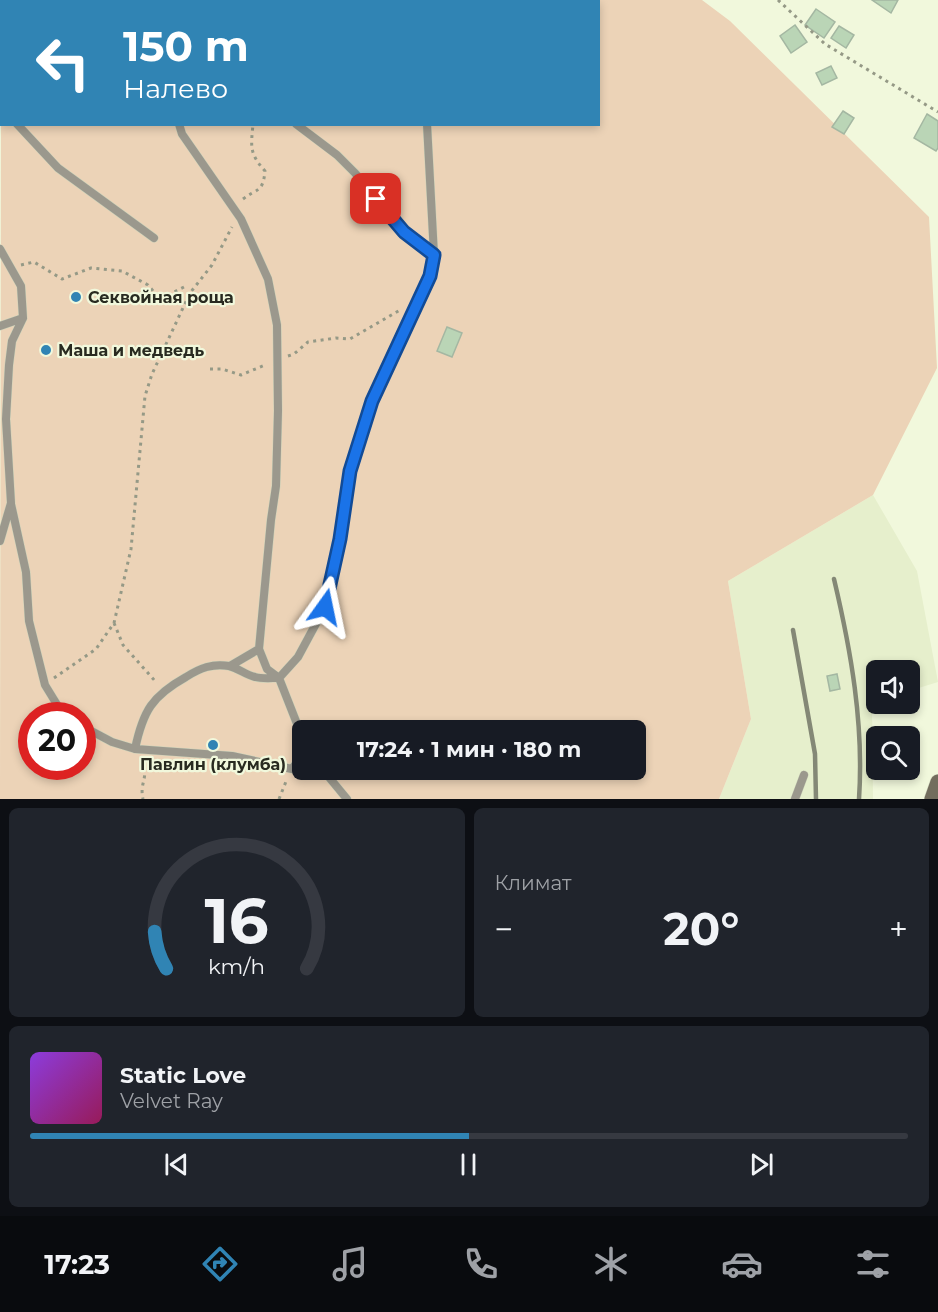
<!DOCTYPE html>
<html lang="ru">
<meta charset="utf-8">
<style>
:root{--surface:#171b24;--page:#20242c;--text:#f1f3f6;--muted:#9ea1a6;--line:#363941;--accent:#3084b4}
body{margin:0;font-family:Montserrat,sans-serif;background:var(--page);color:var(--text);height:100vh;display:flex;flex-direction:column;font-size:22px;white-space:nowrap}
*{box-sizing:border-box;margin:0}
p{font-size:20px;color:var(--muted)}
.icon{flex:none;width:33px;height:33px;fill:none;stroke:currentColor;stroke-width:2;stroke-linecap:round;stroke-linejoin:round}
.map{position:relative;height:799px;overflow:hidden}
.drawer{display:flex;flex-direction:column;gap:9px;padding:9px;background:#0d0f14;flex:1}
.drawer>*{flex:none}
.top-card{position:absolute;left:0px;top:0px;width:600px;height:126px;box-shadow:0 3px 9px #0003;background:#3084b4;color:#fff;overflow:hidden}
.tools{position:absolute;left:866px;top:660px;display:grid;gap:12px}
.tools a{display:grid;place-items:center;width:54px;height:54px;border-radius:9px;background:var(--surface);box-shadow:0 3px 9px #0003;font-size:30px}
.speed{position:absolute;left:18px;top:702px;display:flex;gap:12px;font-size:30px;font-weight:700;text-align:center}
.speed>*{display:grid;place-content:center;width:78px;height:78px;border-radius:50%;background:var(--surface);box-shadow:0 3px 9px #0003;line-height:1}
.speed .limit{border:9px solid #d22;background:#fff;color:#111}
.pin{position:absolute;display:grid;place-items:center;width:51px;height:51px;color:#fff;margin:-26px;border-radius:12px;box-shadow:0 3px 9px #0006}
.me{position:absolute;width:66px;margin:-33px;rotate:12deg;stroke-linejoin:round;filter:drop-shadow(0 0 4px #0008)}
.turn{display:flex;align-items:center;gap:21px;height:126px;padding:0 24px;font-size:27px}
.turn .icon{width:78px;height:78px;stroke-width:2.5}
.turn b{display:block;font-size:42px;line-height:51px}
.big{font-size:45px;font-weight:700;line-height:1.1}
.drawer .widget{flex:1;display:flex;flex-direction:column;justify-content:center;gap:9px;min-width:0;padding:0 21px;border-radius:9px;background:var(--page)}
.drawer .dial{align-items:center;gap:0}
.dial svg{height:156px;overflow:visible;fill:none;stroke:var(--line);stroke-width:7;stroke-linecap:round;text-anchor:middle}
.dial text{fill:var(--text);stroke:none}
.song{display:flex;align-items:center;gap:18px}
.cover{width:72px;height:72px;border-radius:9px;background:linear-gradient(135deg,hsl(270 70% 55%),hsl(330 70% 35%))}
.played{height:6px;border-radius:3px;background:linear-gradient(90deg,var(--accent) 50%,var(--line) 50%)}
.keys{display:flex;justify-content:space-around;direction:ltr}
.heat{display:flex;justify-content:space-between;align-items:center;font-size:33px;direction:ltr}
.drawer .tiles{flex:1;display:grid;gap:9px;grid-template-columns:1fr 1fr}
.widget:last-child{grid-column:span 2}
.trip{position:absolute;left:292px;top:720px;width:354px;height:60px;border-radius:9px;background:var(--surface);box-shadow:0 3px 9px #0003;font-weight:700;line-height:60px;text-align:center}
.tab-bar{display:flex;height:96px;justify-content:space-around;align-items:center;background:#090b0e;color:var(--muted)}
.tab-bar .icon{width:42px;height:42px}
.tab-bar .selected{color:var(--accent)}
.tab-bar b{font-size:27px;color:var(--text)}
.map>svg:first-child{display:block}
</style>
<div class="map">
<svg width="938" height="799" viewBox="0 0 938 799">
<rect width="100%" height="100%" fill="#f1f8dc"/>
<path fill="#e6efcc" d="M873,495L917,571L938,682L909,691V670H876V703L872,704L873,799H719L751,719L728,581Z"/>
<path fill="#ecd3b7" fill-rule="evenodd" d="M58,0H702L730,21L929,217L937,368L873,495L728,581L751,719L719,799H0L1,90L2,124H598V2L57,1ZM32,716H82V766H32ZM303,730H636V770H303Z"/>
<path fill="#bad5b6" stroke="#a4b7a2" stroke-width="1.5" d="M872,0H898L891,13Z
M816,9L835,22L824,38L805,25Z
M795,25L807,42L791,53L780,36Z
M839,26L854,35L846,48L831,38Z
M831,66L837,78L822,85L816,73Z
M843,111L854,118L844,134L832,127Z
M927,114L938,121V148L936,151L914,138Z
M447,327L462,333L452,357L437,351Z
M837,674L840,689L830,691L827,676Z"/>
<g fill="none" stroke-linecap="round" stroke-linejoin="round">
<defs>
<path id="service" d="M212,0V2
M369,0L370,2
M183,2V0
M0,3L2,4
M0,120L2,119
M17,124L58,168L154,238
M179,124L182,134L241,219L268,279L277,325L278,411L276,486L271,520L259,649L267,669L279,678
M296,124L337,155L355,173L404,232L434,255
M0,249L21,286L23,318L12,341L9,365L6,419L11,503L0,541
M0,326L23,318
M11,504L26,572L29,621L45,685L64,716
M230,666L259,649
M82,726L112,742L135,749L232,756L292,769L303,754
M303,739L279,678L298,657L325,607L340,539L350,471L372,401L430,276L434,255L427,124
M135,749C143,711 152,696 186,677C200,668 213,663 229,666C238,668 246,675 255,677C262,679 271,678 278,678
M323,770L347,799
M795,799L804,775"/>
<path id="secondary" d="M932,799L938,782"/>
</defs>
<use href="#service" stroke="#cdd3ba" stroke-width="9"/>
<use href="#secondary" stroke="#cdd3ba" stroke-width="16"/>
<path stroke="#959986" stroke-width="3" stroke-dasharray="3 4.5" stroke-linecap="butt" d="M292,0L293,2
M778,0L825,44L938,112
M262,2V0
M243,199C257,188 263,193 265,171C249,153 251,147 253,124
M21,265L34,262L62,279L91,268L122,271L148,285L160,299L186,286
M288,356L294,354L308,342L336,338L350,339L400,310
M210,369H222L241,375L265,365
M114,623L123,645L156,682
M54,678L96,649L114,623L131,549L145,396L152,374L190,293L212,265L232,227
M141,761C150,779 139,781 143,799
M279,799L287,779"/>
<use href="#service" stroke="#9b988d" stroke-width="8"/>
<use href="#secondary" stroke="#726d5d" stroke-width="15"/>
<path stroke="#848876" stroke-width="4.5" d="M834,579C851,651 864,724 859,799
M793,630L815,754L816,799"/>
</g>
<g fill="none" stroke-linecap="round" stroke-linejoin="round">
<defs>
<path id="route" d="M325,607L340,539L350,471L372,401L430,276L434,255L404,232L376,199"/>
</defs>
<use href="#route" stroke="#114b97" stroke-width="15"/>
<use href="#route" stroke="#1a73e8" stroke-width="10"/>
</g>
<g fill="#3084b4" stroke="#f1f8dc" stroke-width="2">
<circle cx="76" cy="297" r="6"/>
<circle cx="46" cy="350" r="6"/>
<circle cx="213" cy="745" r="6"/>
</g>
<g text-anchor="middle" stroke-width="4.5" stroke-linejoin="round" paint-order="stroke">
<g font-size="16" font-weight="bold" fill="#282a20" stroke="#f1f8dc" text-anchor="start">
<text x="88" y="303">Секвойная роща</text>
<text x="58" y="356">Маша и медведь</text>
<text x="213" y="770" text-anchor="middle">Павлин (клумба)</text>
</g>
</g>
</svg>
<div class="tools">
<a><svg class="icon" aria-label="sound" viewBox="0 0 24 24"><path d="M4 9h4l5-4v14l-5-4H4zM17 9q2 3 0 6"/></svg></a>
<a><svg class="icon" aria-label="search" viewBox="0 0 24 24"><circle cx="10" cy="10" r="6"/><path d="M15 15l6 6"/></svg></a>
</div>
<div class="speed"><div class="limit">20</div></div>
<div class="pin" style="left:376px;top:199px;background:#d93025"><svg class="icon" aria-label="arrive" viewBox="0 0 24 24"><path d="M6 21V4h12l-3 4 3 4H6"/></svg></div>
<svg class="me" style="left:325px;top:607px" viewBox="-20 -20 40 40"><path d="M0-17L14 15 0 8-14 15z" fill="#1a73e8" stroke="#fff" stroke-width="4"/></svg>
<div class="trip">17:24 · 1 мин · 180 m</div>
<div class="top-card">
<div class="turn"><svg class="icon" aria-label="left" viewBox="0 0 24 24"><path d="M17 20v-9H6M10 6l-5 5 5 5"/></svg><div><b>150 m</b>Налево</div></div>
</div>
</div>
<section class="drawer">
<div class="tiles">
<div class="widget dial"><svg viewBox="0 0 100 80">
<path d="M14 69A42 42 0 1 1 86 69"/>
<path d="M14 69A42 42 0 0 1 8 50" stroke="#3084b4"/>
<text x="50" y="56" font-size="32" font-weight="700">16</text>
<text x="50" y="72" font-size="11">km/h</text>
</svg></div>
<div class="widget"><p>Климат</p>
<div class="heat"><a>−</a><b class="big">20°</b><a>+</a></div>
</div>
<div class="widget">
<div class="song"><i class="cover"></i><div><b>Static Love</b><p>Velvet Ray</p></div></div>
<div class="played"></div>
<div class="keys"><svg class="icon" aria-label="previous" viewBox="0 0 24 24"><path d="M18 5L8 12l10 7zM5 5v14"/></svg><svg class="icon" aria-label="pause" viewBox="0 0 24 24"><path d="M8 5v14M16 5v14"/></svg><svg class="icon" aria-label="next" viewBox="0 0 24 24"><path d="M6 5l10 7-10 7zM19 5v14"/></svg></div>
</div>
</div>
</section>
<nav class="tab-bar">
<b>17:23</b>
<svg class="icon selected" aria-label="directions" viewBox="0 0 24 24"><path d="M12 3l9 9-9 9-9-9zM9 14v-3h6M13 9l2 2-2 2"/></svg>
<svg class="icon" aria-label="music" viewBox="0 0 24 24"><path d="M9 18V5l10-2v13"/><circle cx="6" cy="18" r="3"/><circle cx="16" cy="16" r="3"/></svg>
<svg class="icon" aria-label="phone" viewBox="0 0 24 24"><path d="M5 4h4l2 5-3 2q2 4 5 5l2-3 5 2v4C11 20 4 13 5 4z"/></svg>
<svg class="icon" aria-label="climate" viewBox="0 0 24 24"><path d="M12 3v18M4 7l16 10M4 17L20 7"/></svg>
<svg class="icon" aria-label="car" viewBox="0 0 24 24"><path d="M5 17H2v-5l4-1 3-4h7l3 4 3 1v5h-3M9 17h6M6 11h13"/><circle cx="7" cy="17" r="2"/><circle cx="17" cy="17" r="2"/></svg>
<svg class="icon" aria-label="filters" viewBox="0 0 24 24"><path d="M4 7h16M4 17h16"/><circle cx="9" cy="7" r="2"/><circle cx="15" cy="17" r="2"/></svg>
</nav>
